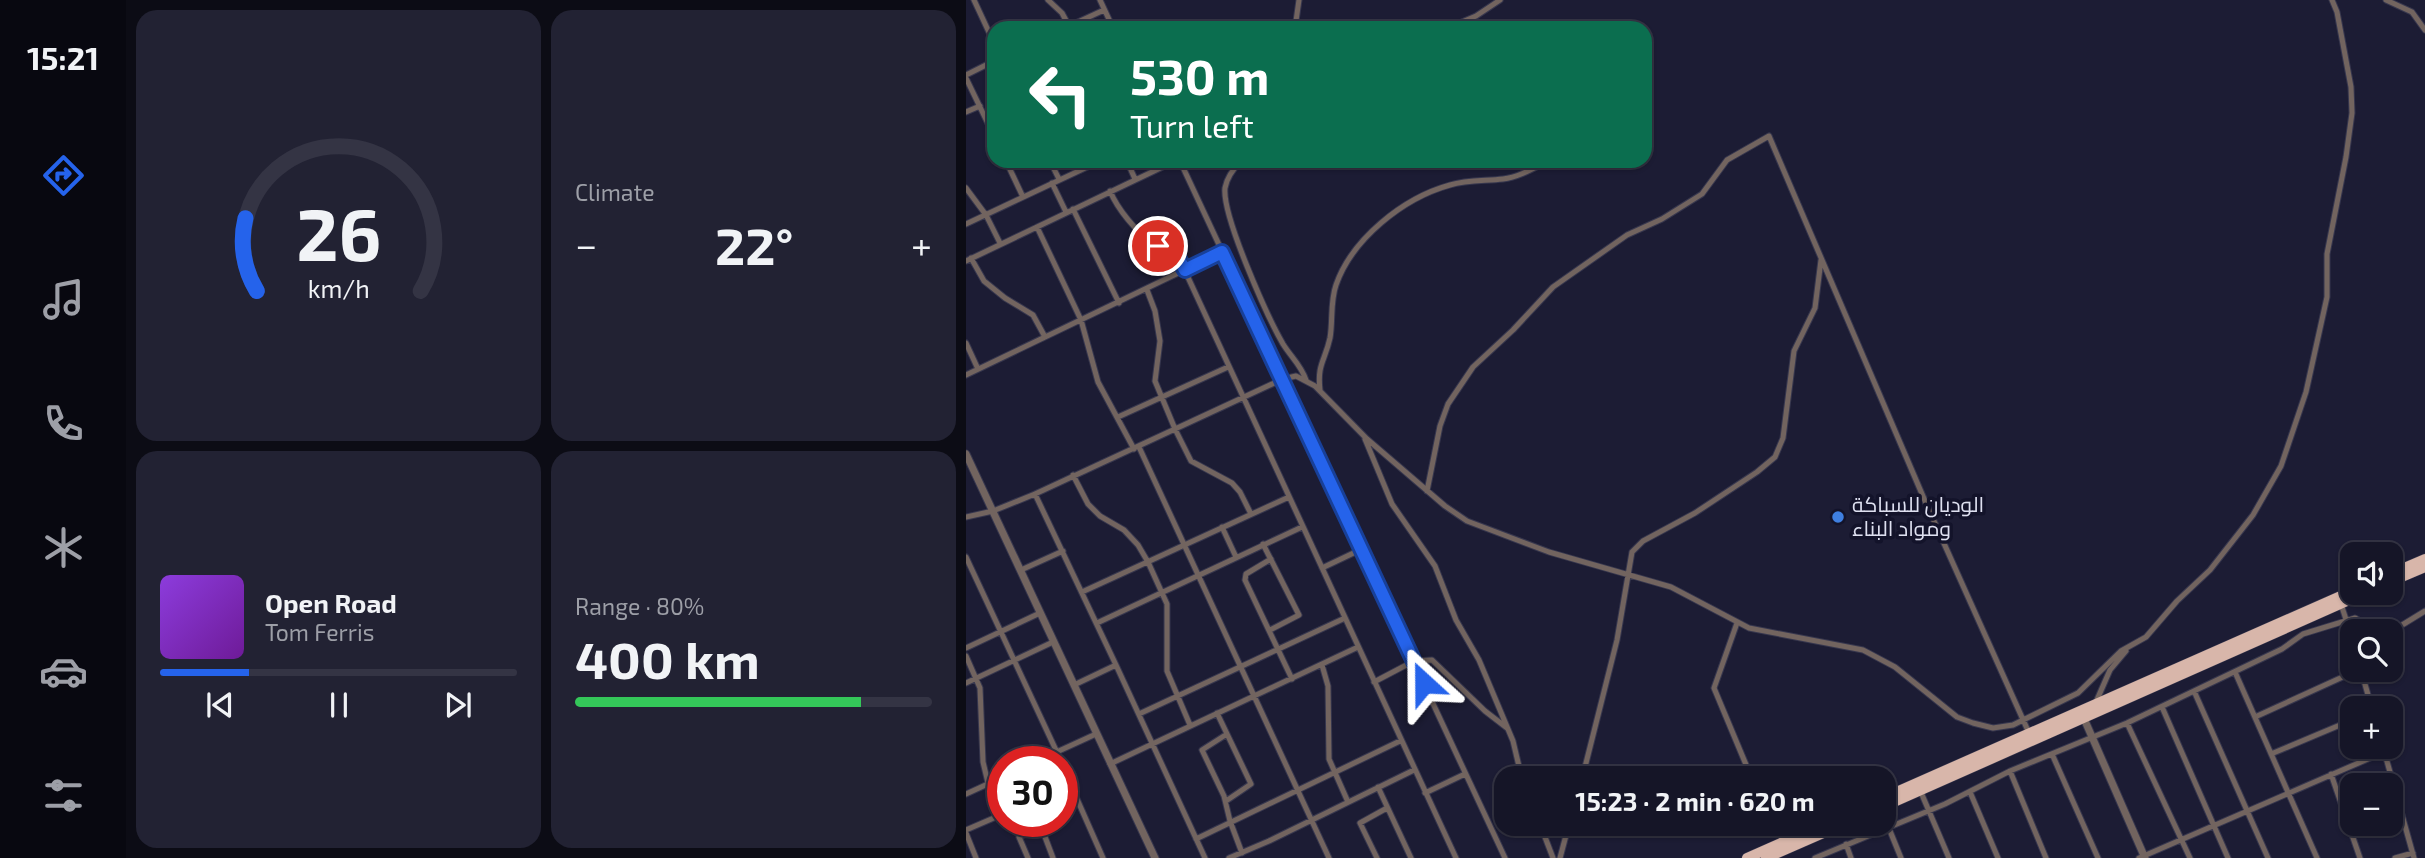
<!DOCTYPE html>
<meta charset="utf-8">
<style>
:root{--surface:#151527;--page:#223;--text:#f1f3f6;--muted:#9d9fa7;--line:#343444;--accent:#2563eb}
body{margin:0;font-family:"Exo 2",Cairo,sans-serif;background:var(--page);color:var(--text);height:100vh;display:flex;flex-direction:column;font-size:26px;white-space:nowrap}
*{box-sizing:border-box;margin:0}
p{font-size:23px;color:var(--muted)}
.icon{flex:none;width:38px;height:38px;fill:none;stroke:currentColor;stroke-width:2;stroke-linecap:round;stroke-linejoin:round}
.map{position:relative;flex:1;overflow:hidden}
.panel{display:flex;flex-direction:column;gap:10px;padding:10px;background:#0c0c15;width:840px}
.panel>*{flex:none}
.guide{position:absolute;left:21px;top:21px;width:665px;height:147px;border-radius:21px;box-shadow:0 2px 5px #0004,0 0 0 2px var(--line);background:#0b6e4f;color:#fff;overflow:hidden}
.buttons{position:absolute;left:1374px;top:542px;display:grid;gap:14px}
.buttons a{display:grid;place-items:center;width:63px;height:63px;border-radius:14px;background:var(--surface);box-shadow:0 2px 5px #0004,0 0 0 2px var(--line);font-size:35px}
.speed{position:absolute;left:21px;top:746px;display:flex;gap:14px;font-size:35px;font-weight:700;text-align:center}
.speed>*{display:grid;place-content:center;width:91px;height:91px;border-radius:50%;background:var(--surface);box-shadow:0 2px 5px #0004,0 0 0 2px var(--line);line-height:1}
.speed .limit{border:10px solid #d22;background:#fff;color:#111}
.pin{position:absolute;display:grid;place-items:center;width:60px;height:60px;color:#fff;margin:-30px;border:4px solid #fff;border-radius:50%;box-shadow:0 2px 7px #0007}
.me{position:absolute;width:77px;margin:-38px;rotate:336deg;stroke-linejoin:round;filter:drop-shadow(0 0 5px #0008)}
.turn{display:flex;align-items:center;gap:24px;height:147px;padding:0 28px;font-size:32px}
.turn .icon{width:91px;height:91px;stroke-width:2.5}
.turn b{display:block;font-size:49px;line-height:60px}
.big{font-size:52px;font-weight:700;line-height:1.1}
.panel .tile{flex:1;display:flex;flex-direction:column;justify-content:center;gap:10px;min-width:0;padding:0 24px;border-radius:21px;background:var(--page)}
.panel .dial{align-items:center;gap:0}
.dial svg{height:182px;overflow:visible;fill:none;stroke:var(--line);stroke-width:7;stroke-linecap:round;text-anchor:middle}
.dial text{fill:var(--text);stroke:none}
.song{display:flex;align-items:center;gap:21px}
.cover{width:84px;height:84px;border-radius:10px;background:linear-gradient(135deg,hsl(270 70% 55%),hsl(280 70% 35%))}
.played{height:7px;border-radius:4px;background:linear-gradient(90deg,var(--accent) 25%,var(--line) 25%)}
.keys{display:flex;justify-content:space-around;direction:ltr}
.heat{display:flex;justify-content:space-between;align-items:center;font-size:38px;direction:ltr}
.charge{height:10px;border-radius:5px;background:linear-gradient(90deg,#34c759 80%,var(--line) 0)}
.panel .tiles{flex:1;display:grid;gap:10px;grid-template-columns:repeat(2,1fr)}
.trip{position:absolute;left:528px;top:766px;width:402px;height:70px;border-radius:21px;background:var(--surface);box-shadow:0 2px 5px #0004,0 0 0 2px var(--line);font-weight:700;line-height:70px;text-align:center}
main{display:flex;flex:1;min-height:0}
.tab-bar{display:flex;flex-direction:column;width:126px;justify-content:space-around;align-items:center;background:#080810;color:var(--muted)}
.tab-bar .icon{width:49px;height:49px}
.tab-bar .active{color:var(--accent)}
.tab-bar b{font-size:32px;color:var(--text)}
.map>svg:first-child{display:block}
</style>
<main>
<nav class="tab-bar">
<b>15:21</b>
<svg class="icon active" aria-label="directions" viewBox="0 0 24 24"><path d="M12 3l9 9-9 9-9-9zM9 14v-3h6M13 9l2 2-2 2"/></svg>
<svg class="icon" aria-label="music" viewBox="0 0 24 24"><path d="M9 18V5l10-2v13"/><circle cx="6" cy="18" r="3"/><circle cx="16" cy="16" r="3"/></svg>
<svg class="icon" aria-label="phone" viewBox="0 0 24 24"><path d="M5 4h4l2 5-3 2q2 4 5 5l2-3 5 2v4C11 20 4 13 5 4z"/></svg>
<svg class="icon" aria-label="climate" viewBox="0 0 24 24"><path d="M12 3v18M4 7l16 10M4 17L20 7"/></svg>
<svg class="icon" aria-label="car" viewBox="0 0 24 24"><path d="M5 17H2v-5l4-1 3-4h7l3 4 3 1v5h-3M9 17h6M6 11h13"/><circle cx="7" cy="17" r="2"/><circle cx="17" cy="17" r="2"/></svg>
<svg class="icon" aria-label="filters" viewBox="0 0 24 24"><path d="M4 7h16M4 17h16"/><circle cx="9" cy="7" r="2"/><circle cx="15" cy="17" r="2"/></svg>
</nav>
<section class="panel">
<div class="tiles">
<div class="tile dial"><svg viewBox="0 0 100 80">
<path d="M14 69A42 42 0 1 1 86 69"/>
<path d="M14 69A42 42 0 0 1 9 37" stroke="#2563eb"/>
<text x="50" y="56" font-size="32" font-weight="700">26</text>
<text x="50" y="72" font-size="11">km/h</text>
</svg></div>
<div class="tile"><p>Climate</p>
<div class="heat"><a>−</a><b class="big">22°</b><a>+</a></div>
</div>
<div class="tile">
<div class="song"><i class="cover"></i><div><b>Open Road</b><p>Tom Ferris</p></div></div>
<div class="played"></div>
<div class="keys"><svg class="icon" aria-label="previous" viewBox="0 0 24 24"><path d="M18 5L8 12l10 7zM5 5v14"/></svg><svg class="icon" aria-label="pause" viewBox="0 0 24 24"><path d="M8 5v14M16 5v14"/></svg><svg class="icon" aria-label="next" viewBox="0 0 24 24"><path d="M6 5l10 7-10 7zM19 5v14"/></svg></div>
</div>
<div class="tile"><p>Range · 80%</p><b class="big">400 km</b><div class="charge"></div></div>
</div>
</section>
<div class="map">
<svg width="1459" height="858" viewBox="0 0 1459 858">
<rect width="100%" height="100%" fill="#1c1c34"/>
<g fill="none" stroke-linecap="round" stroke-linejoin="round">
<defs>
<path id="minor" d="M8,0L28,43
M82,0L96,13L104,28
M134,0L147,28
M1420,0L1446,12L1459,30
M99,28L138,10
M329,28L333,0
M482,28L510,16L534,0
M0,75L28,61
M0,78L28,136
M0,112L14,106
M40,161L57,197
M84,161L93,179
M161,161L169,179
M214,161L539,858
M275,161C267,169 261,177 259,188C256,216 302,318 317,344C325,357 335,365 340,380
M86,183L100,212
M0,188L20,215L34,243
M144,191C152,210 170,231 186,243C196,249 207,250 214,260L490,858
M107,209L153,303
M0,224L134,161
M71,227L115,320L132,382L168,449
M5,258L18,281L39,298L67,315L79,337
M0,261L209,161
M181,290L189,311L194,341L189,381L209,429L225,461L266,483L274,492L285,514
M0,343L12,369
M0,375L256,252
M354,390C351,364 359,361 364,338C367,321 364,302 370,285C386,239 437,198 484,185C501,180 519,181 537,179C553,177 568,168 582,161
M152,417L262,367
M399,439L426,504L469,566L490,620L513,660L547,741L556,779
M173,447L363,858
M107,475L122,504L134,516L158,530L172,545L182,562L201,604V671L224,725
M461,491L474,426L482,404L507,367L547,330L587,287L661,235L696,219L736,194L761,160L803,136L959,501L1063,733
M69,494L150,665L239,858
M0,517L27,511L69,494L317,379L330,376L349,386L401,439L479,506L501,521L583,552L705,587L783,628L897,650L929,667L991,717L1007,723L1027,728L1047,725L1112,693L1155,651L1180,637L1211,601L1244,570L1287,515L1315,466L1340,392L1361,297V254L1380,157L1386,113L1385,87L1371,12L1366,0
M256,527L270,557
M297,544L333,615L304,630
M0,557L95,761
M305,559L280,574L279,580L326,679
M356,568L396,549
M55,570L97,551
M116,592L323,497
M1375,604L1386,638
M131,623L336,527
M771,623L748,688L786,779
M0,648L74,613
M0,656L14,688L17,762L22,783L36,814
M356,665L362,686L363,759L382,802
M1395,670L1406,709
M1269,672L1351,858
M408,682L448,661L466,660L519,711L541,728
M0,683L87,642
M108,685L150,665
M1228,691L1302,858
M1130,702L1144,670L1160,651
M1196,707L1262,858
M251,713L285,784L260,801
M173,714L379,618
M1289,717L1392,670
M1161,723L1224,858
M261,734L236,750L258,796L264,821L276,853
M1417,747L1448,858
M1086,754L1132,858
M1305,754L1386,720
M71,761L130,734
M144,764L392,647
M96,765L137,858
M1044,771L1080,858
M1365,774L1394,858
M616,779L651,640L666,552L677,541L729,513L791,472L809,457L817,438L828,351L849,308L855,260
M412,787L445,858
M954,790L983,858
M1004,792L1032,858
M459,793L499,774
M0,794L37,777
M73,821L87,858
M574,824L587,858
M814,824L825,839
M922,826L935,858
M0,830L37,814
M0,833L10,858
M230,839L434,741
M880,844L885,858
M62,858L53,837L75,827
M263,858L303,841L448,770
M411,858L394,823L421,808
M594,858L603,824
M849,858L979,804L1044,771L1161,723L1316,649L1337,634L1389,618L1409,630H1428L1459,611
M1173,858L1418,752
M1429,858L1447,853"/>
<path id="tertiary" d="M0,454L189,858
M1116,714L1179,858"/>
<path id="trunk" d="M1424,574L1459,559
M1424,582L1459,567
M919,797L1386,591
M919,806L1399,593
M781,858L858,824
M800,858L878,824"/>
</defs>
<use href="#minor" stroke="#37374e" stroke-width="7"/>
<use href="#tertiary" stroke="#37374e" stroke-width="9"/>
<use href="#trunk" stroke="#37374e" stroke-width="11"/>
<use href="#minor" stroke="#72645f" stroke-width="5"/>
<use href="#tertiary" stroke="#72645f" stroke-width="7"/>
<use href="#trunk" stroke="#d8b6aa" stroke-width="10"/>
</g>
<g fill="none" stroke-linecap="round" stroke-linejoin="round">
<defs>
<path id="route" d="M192,246L211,256L219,270L256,252L458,683"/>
</defs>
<use href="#route" stroke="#184099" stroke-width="18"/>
<use href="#route" stroke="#2563eb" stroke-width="12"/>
</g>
<circle fill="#3f7fe0" stroke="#13132a" stroke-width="2.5" cx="872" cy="517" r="7"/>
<g text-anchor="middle" stroke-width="7" stroke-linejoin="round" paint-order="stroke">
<g font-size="21" fill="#dee0f0" stroke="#13132a" text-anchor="start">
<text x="886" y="512">الوديان للسباكة<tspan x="886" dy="24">ومواد البناء</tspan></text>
</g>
</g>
</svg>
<div class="buttons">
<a><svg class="icon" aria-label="sound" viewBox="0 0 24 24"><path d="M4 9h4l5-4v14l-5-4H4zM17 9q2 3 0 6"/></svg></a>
<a><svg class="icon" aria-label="search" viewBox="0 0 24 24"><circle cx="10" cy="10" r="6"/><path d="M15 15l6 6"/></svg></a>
<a>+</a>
<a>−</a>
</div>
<div class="speed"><div class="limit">30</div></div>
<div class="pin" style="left:192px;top:246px;background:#d93025"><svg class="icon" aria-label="arrive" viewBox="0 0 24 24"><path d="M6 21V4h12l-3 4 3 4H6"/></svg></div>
<svg class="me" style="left:458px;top:683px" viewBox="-20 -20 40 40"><path d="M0-17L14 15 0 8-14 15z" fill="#2563eb" stroke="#fff" stroke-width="4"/></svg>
<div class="trip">15:23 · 2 min · 620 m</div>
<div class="guide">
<div class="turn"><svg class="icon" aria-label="left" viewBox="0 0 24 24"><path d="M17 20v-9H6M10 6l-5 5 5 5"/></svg><div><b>530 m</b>Turn left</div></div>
</div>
</div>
</main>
